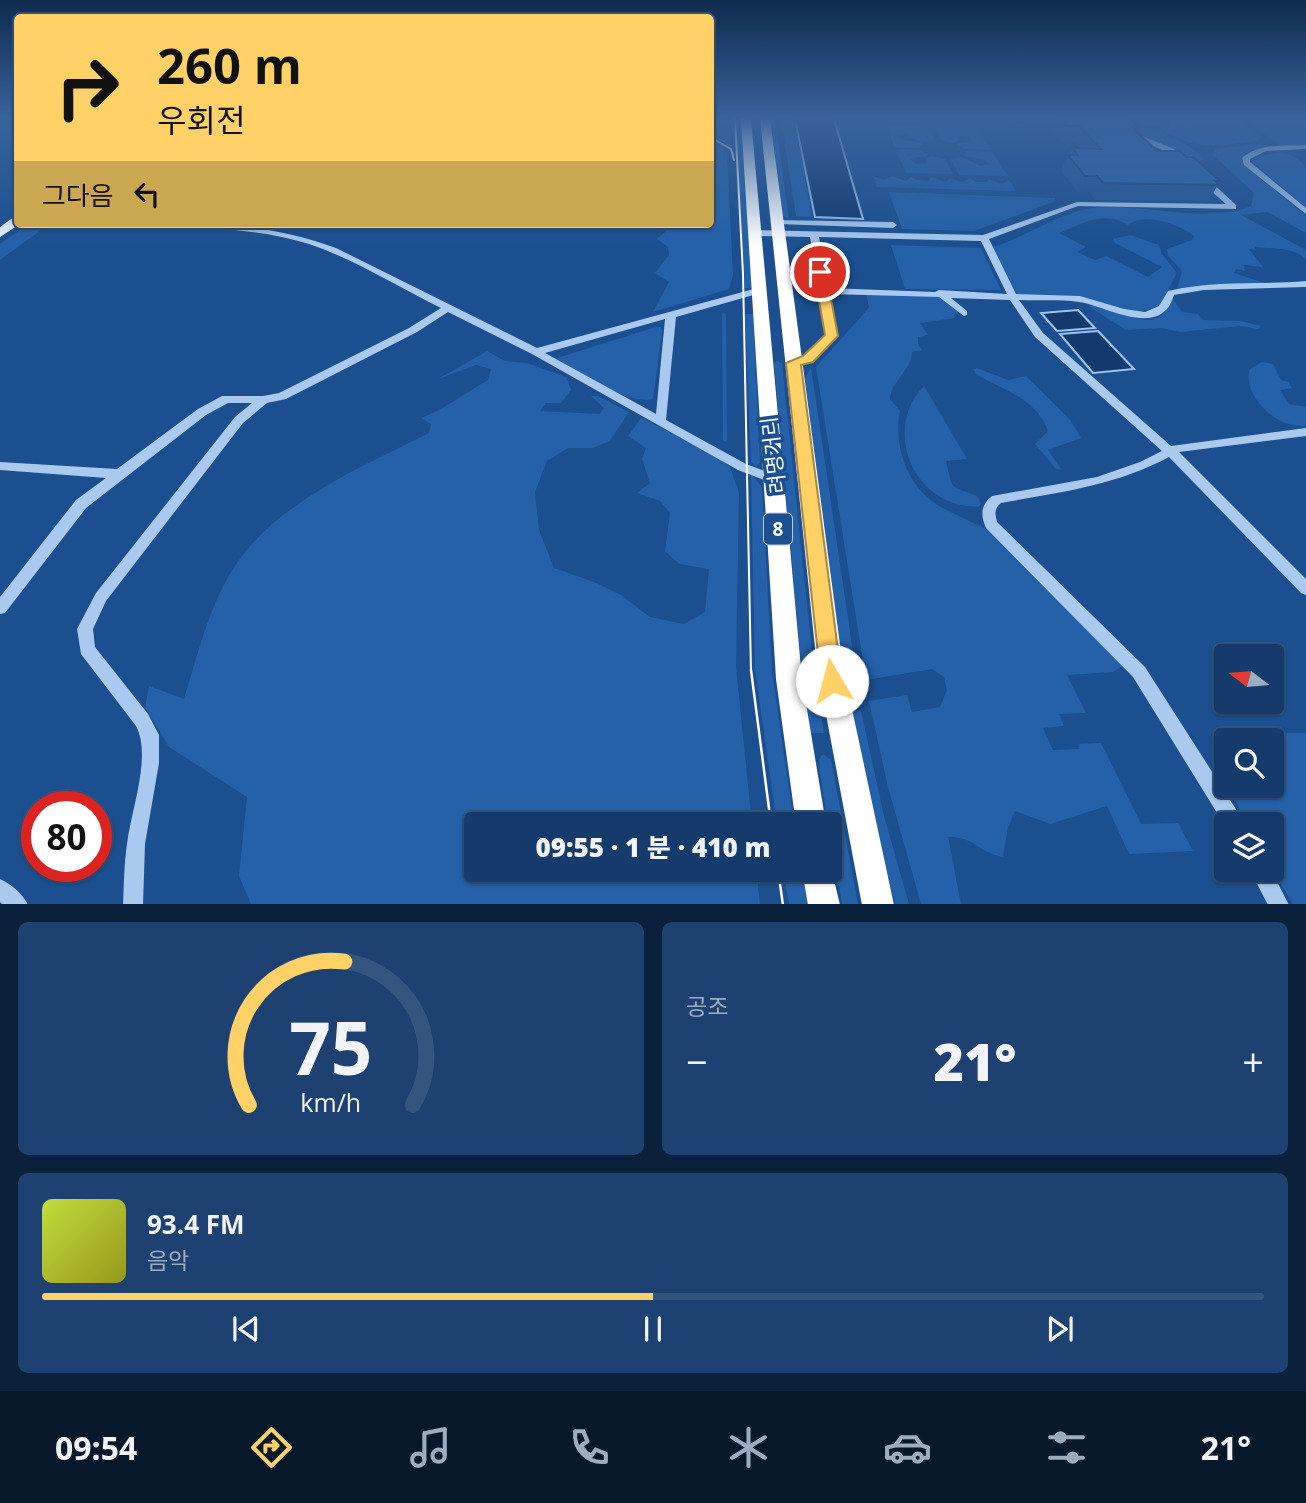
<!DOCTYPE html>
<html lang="ko">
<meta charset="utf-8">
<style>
:root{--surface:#143b6b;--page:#1d4271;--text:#f1f3f6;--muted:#9dadc1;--line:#33557e;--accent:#ffd166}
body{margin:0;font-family:"Open Sans","Noto Sans KR",sans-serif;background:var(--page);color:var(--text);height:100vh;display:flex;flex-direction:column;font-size:26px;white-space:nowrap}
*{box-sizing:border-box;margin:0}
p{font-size:23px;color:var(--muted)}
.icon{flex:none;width:38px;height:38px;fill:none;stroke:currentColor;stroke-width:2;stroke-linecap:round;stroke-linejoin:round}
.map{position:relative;height:904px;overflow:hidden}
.side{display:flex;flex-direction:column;gap:18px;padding:18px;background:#0b203b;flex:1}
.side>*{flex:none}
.guide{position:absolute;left:14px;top:14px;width:700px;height:214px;border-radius:7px;box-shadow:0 2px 5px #0004,0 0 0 2px var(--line);background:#ffd166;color:#111;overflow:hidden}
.needle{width:46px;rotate:286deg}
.tools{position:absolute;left:1214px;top:644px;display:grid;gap:14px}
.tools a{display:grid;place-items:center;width:70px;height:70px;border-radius:7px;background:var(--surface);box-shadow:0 2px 5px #0004,0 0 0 2px var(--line);font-size:35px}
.speed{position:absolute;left:21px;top:791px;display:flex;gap:14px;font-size:35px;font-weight:700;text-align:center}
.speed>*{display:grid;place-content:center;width:91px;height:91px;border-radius:50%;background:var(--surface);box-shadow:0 2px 5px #0004,0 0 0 2px var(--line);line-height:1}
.speed .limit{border:10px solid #d22;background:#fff;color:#111}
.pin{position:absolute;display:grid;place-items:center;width:60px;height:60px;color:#fff;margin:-30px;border:4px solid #fff;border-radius:50%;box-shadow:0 2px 7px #0007}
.me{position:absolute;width:77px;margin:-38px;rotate:352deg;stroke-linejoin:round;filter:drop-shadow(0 0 5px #0008)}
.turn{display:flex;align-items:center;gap:24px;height:147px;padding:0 28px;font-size:32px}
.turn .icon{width:91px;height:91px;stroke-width:2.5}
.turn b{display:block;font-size:49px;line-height:60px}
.then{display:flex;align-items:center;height:66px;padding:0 28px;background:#0003;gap:14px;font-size:26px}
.big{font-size:52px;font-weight:800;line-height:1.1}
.side .tile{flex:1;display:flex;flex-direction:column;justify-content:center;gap:10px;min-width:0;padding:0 24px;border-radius:10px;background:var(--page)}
.side .dial{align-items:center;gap:0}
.dial svg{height:182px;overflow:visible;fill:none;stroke:var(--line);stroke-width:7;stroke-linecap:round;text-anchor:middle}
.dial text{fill:var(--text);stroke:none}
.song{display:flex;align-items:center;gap:21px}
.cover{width:84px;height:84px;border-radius:10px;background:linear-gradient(135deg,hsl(70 70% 55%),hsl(60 70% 35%))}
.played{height:7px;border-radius:4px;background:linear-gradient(90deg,var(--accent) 50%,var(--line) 50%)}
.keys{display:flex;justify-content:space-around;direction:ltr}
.heat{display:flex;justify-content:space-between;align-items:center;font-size:38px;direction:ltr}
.side .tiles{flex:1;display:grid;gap:18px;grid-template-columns:1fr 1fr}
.tile:last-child{grid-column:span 2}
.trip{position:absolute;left:464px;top:812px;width:378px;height:70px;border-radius:7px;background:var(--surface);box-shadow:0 2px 5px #0004,0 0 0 2px var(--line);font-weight:800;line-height:70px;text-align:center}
.tabs{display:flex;height:112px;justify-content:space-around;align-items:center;background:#08182b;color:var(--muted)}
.tabs .icon{width:49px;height:49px}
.tabs .active{color:var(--accent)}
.tabs b{font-size:32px;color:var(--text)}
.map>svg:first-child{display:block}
</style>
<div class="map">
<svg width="1306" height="905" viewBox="0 0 1306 905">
<rect width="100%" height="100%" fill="#1b4f8f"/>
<path fill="#2461a8" d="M711,119H733L732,146L711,136Z
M736,119H742L752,288H745Z
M770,119H775L789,219L782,215Z
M781,119H794L812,217L796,216Z
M1166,119H1184L1194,126L1187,119H1229L1252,135L1231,119H1239L1262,138L1257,137L1261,139L1256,141C1220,146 1189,151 1158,127L1171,125Z
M1245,119H1306V145H1280Z
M886,126L928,127L935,140C931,140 928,142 924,142C913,142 912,131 899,136L904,140L922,143L919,148L895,147Z
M1130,126C1151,126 1191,142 1204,160L1193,162C1174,146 1148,142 1130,126Z
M934,127L977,128L991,150L965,149L957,144L973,141L968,136H958L956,138L959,140L954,143L941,140Z
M711,140L727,152L733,275L729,289L653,312L669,282L655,273L669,255L668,247L657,239L674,224H710Z
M1259,144L1272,147L1245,153L1242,159L1245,166L1306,216V233L1267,212L1241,215L1306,250V259C1293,247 1273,249 1255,247L1256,250L1249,249L1263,267L1244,265L1245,271L1236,269L1234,273L1268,284L1177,288L1182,271L1168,256L1167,249L1192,240L1194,236C1178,224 1145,212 1128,225C1103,210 1084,223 1059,233L1086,247L1077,252L1095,260L1106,256L1148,277L1162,267L1115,243L1113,239L1130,235L1159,245L1162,254L1177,273L1160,305C1131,321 1097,301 1067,296C1051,294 1033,295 1017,294L992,247C1022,239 1059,213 1091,208C1139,202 1207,225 1251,206L1254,193L1212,154L1216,149Z
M896,150H920L928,155L910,159L916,164L928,163L926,159L931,156L945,159L953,174L906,173Z
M966,151L992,152L1008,176L959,175L951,159L962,157L980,166L990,164L983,159L964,156Z
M1281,152L1297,158L1306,167V208L1253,162L1257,157Z
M873,176L884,180L892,176L906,181L911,177L917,180L928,181L931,177L946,182L950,178L962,182L970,178L976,182H987L989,179L1002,184L1009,180L1016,191L877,187Z
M889,192L1055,198L1056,201L974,231L902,229Z
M29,224L48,225L0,260V244Z
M891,245L981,248L1001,290L905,289Z
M866,293L936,295L959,312L954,315L955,318L920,323L928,335L918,337V345L922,350L912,352C912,370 891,381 890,399L900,411C893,447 908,489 941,507C959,517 978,524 996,534L1122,666L1113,672L1067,675L1086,713L1059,714L1064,726L1043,728L1053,750L1079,749L1078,744L1101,743L1141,824L1178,823L1193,851L1129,854L1107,806L1050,824L1015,811L1008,827L1003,857C976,852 975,836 948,837L961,904H921L888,787L869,701L907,695L912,712L940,707L947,690L944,677L932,669L866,680L816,367L867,310L869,307Z
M1171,297L1182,312L1198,314L1203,320L1241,321L1261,326L1258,329L1241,326L1180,332L1162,328L1126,330L1088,306C1110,302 1161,345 1171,297Z
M722,313L726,314L727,442L723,441Z
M745,314H753L760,463L756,466L751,462Z
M656,327H661L662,332L653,399C631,406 575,372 557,358Z
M487,351L505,361L527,363L566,377L571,390L561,403H546L540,411L600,414L604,408L591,396H598L629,412L610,441L593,448H568L547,461L535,492L539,530L554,568L594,582L621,595L650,617L684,624L705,612L709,569L679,564L665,551L670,513L660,501L637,493L650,483L642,459L646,448L628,436L641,418L710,452L730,467L739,493L736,667L752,824H476V870H756L760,904H251L239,876L247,797L169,747L145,707L149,686L184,699C198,654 208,609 233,569C273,504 363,466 429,433L431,424L421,418C445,409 465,393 488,380L491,369L476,365L438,379Z
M777,361L782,363L813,662L824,733H811L801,662L774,363Z
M1262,362L1273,364L1281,380L1288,382L1292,388L1280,390L1289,404L1306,407V426C1300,426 1294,426 1289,424C1268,419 1242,390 1250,369Z
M811,367L858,686L847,680L844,675L805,379Z
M977,368L1008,380L1026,376L1071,421L1081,438L1048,450L1062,470L1056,469L1035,444L1048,431C1036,398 1004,391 976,374L973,369Z
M924,386L967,459L946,461C954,495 950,484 977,496L981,504L978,507C967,506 956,505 946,500C903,480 890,420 924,386Z
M751,474L762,487L772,671L794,824H777L755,670Z
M850,711H861L884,816L909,904H895L872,816Z
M1273,733H1306V904H1293L1272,870V824H1245L1235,798L1236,786H1272V740H1258Z
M823,754L831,760L858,904H842L820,774L819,759Z
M783,870H802L809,904H789Z"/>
<path fill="#123a6d" stroke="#9cc4f0" stroke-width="2" d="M795,119H834L863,219L815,217Z
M1078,310L1095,328L1057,331L1041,313Z
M1098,331L1134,369L1093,373L1060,334Z"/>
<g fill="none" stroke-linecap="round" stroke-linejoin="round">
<path fill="#a9c9ee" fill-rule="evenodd" d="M1131,133H1135L1174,149L1188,161L1181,163L1168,153L1131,135Z
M1306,145V149L1266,151L1250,159V162L1306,208V214L1244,165L1242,158C1259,143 1285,146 1306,145Z
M1202,179H1208L1236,205V209L1078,206L989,239L1016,294L1080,296L1124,309L1145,312L1159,306L1168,291C1213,280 1260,285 1306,281V287L1204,290L1174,295C1172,300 1170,306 1167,309C1146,332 1103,305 1079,302C1060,299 1039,301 1019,300L1043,333L1171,446L1306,428V436L1179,452L1306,579V595L1301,593L1169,457C1115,486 1060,492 1001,503C994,509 995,513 997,522L1145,667L1241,817L1243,824H1227V829L1133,677L986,528C980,514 981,505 992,496L1097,477L1140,462L1162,451L1035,337L1010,300L951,298L967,311V315L964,316L939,297L829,294L837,336C824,351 810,367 789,365L788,363L789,361L804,357L827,335L810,237L756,236L752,233L756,230L983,235L1077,202L1226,204L1202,183ZM819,237L981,241L1007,294L939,290L935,292L828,288Z
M774,220L893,222L897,225L893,228L777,224H774Z
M165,224C229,224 274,226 336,248L537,348L761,287L764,288V292L676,317L666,420L746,464L778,476L780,479L778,482L774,484L738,470L532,354L448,312L417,332L286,399L267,403L243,423L106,601L93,629L95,647L148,714L159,735V763L145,844L143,905H123C124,884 124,864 127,844C131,810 152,756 136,726L81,654L77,629L96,593L235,417L252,403H228L206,415L86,508L5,613L0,614V597L76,500L106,478L0,470V462L117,469L198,409L222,396H263L279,393L409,328L441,308C398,287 354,259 309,244C264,230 216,228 169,227ZM665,319L656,414L545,353Z
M1250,870H1271L1289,905H1268Z
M0,879C11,884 23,894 28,905H3L0,902Z"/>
<path fill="#f0f6ff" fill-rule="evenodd" d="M14,217H18V224H20L0,237V227Z"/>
<path fill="#fff" fill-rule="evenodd" d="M741,119H751L802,679L826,824H796L776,679Z
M760,119H770L843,667L894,905H862L817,667Z
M830,863L840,905H808L802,870H830Z"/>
<path stroke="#fff" stroke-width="2" d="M735,119L743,274L751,672
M710,137L731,149L734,160"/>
<path stroke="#fff" stroke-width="2.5" d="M751,670L771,824
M778,870L783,905"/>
</g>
<path fill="#245895" d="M1012,119H1172L1169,126L1137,125L1139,127L1137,131L1157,151L1186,157L1220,181L1209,201L1095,200L1090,192H1078L1061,171L1068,155H1069L1072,148L1080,149L1073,141H1061L1049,127H1017Z"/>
<path fill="#2a66ad" stroke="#1d4779" stroke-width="2" d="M1062,119H1130L1139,127H1132L1157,151H1180L1186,157H1193L1220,181H1215L1219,185L1103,183L1097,176H1085L1068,155H1078L1072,148L1101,149L1079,126H1067Z"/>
<linearGradient id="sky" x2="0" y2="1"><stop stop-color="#0f2b4f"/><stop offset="0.48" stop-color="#39639b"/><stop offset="1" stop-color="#39639b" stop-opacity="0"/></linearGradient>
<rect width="1306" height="246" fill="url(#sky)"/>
<path fill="#ffd166" stroke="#a68842" stroke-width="2" d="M820,268L826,272L838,336L813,362L801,365L842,681L839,688L832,691L824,688L821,681L786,363L803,356L825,335L814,272Z"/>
<g text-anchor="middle" stroke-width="7" stroke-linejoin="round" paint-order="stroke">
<rect fill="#1b4f8f" stroke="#bbcadd" stroke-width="2" x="764" y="513.5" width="28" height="31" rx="5"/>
<g font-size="19" font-weight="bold" fill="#fff">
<text x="778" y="536">8</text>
</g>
<g font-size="21" fill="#fff" stroke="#1b4f8f">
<text transform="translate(774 455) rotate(-97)" y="7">려명거리</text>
</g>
</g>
</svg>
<div class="tools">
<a><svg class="needle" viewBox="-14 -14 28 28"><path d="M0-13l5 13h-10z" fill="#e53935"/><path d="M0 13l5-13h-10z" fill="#9dadc1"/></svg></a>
<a><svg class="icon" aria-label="search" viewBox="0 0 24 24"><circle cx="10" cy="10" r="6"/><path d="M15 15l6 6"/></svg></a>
<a><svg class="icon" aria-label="layers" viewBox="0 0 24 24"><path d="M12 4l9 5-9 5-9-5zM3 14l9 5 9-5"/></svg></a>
</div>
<div class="speed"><div class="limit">80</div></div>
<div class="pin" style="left:820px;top:272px;background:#d93025"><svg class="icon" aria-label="arrive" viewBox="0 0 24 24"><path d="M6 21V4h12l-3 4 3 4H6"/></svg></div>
<svg class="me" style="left:832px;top:681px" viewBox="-20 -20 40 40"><circle r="19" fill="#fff"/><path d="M0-13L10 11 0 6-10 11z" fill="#ffd166"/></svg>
<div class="trip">09:55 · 1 분 · 410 m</div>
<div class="guide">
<div class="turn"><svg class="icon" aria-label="right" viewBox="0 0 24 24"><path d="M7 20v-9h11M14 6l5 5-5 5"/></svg><div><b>260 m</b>우회전</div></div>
<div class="then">그다음<svg class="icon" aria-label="left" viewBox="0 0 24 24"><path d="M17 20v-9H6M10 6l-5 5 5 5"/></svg></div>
</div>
</div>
<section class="side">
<div class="tiles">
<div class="tile dial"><svg viewBox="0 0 100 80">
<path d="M14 69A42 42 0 1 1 86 69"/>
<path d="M14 69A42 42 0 0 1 56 6" stroke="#ffd166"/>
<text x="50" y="56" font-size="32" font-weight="700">75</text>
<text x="50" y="72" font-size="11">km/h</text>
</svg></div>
<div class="tile"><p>공조</p>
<div class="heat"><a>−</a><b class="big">21°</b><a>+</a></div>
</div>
<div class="tile">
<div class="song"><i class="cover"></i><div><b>93.4 FM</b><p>음악</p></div></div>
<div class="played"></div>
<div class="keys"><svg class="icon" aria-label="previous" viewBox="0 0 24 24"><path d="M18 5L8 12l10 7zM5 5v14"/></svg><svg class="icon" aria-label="pause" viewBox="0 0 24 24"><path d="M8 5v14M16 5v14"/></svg><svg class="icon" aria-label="next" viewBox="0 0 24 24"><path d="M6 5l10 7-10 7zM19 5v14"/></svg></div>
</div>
</div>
</section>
<nav class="tabs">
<b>09:54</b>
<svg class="icon active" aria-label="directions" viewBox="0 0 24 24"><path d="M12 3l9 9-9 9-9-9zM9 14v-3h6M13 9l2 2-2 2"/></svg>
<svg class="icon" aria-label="music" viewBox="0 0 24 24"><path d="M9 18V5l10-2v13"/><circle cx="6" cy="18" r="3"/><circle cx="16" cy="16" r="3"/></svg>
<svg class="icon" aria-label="phone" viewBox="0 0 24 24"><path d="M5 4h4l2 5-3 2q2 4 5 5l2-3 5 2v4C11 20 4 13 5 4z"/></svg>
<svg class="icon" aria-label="climate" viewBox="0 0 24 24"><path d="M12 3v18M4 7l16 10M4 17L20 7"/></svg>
<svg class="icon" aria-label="car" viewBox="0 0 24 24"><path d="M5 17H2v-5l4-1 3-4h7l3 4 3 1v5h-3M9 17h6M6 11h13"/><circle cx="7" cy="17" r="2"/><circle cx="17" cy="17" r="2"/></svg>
<svg class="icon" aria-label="filters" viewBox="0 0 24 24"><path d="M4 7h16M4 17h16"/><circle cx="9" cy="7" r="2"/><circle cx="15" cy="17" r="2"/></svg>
<b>21°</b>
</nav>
